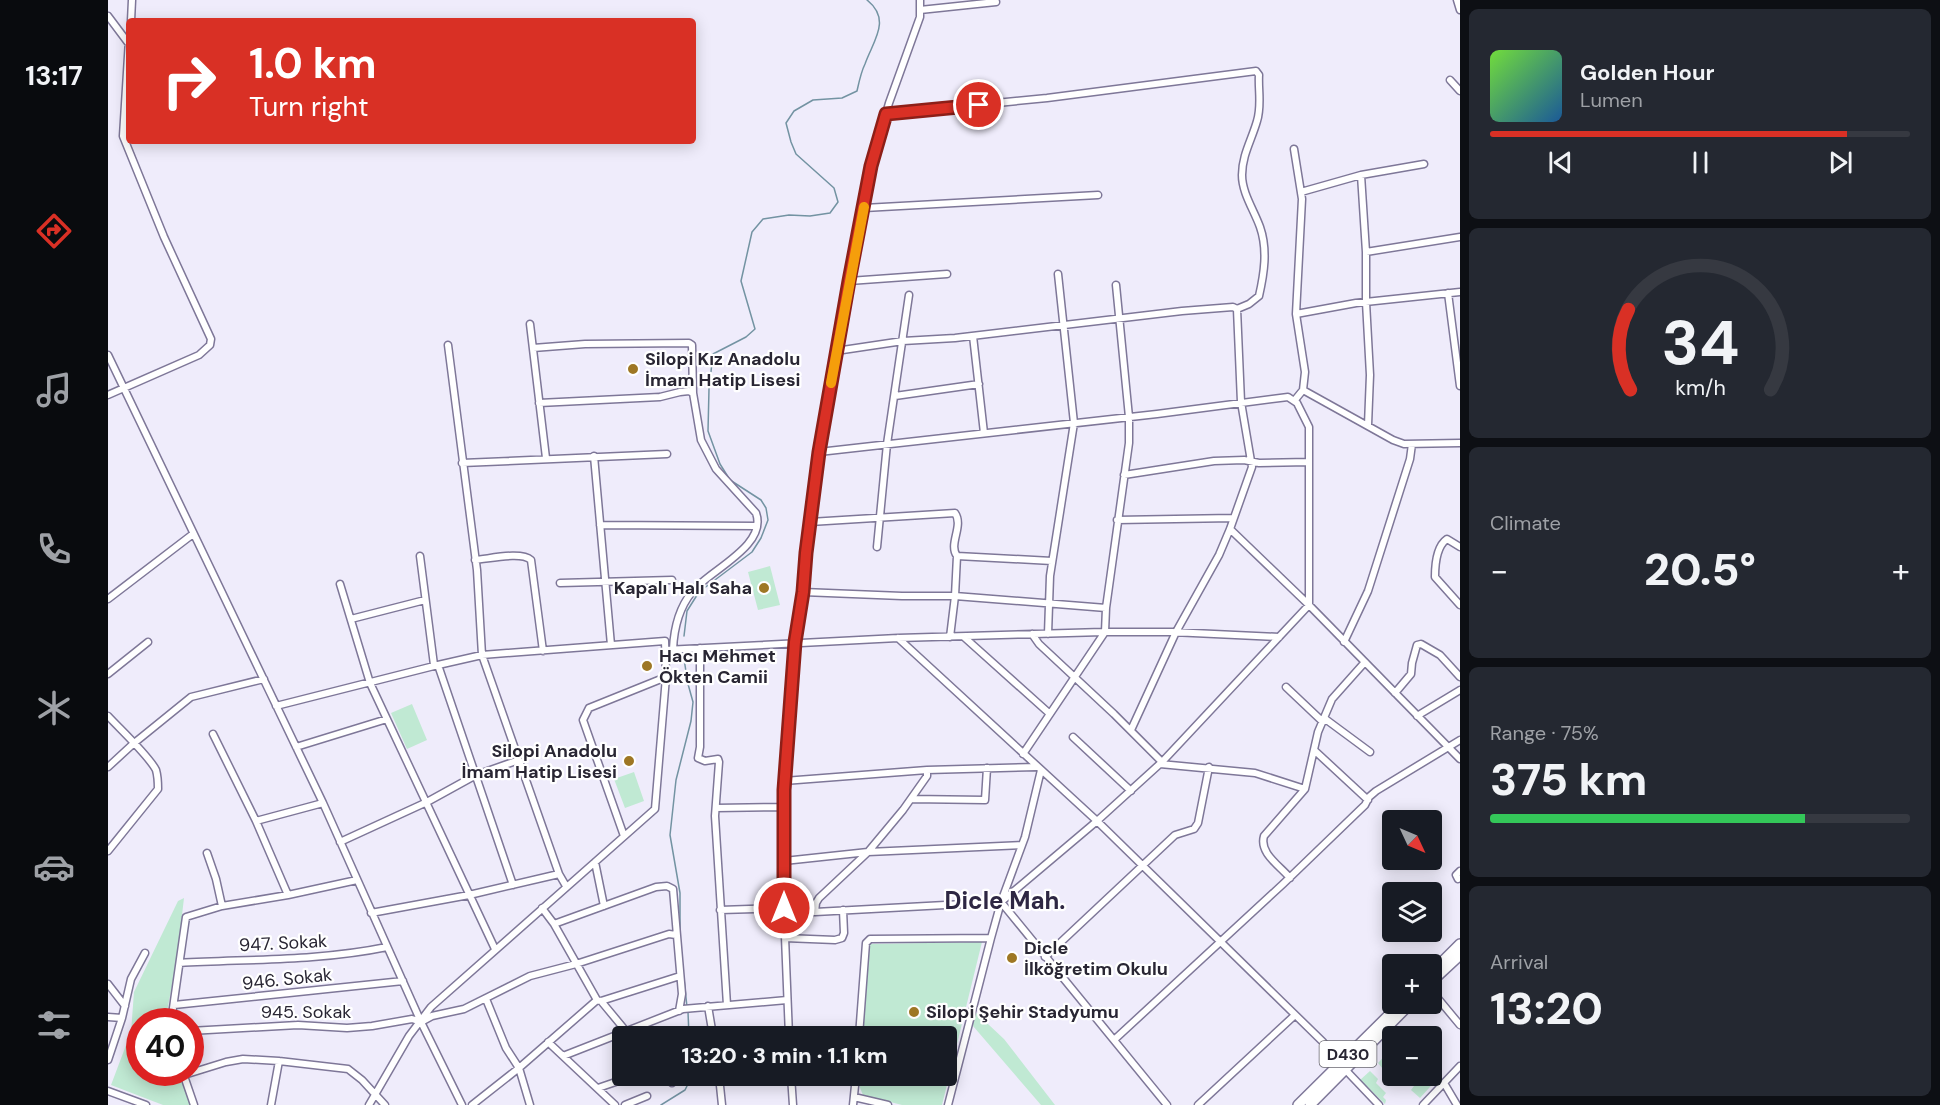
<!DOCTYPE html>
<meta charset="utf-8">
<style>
:root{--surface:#171b24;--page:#242831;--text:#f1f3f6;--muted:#9ea1a6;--line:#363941;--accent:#d93025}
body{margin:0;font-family:"DM Sans",sans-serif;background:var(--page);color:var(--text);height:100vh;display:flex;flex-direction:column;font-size:22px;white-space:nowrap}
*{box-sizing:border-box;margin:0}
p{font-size:20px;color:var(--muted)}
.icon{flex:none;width:33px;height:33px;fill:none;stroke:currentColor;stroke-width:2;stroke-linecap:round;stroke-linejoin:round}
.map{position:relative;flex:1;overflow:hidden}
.drawer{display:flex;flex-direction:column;gap:9px;padding:9px;background:#0d0f14;width:480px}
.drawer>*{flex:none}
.banner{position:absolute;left:18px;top:18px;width:570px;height:126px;border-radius:6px;box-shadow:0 3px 15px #0003;background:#d93025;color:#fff;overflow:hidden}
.needle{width:39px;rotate:134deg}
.fabs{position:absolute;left:1274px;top:810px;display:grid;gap:12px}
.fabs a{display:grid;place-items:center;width:60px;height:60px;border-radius:6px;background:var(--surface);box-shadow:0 3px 15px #0003;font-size:30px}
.speed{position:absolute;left:18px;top:1008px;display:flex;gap:12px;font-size:30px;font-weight:700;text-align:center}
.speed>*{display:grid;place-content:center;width:78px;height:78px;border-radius:50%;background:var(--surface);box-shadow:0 3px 15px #0003;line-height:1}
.speed .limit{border:9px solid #d22;background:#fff;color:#111}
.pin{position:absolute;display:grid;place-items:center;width:51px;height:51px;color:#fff;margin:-26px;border:3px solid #fff;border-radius:50%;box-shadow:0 2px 6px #0007}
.me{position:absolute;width:66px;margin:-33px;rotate:0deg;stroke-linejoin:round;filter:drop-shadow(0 0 4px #0008)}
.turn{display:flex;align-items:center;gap:21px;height:126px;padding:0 24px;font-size:27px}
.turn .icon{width:78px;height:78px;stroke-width:2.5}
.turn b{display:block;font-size:42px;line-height:51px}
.big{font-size:45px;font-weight:800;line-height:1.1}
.drawer .tile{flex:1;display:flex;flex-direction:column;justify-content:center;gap:9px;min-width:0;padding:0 21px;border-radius:9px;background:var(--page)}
.drawer .dial{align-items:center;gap:0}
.dial svg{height:156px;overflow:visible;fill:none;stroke:var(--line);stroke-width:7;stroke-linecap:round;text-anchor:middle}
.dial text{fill:var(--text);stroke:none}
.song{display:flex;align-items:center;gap:18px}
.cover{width:72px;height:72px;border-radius:9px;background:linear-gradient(135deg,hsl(100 70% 55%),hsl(210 70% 35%))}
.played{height:6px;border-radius:3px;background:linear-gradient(90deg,var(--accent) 85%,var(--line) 85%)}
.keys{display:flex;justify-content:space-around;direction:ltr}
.heat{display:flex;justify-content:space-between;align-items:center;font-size:33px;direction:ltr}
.charge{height:9px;border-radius:4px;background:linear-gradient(90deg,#34c759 75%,var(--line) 0)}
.trip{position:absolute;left:504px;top:1026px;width:345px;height:60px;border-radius:6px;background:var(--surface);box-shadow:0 3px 15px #0003;font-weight:800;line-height:60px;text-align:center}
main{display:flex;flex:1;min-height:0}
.tab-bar{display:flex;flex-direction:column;width:108px;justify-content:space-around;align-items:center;background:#090b0e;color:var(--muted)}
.tab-bar .icon{width:42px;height:42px}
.tab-bar .active{color:var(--accent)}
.tab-bar b{font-size:27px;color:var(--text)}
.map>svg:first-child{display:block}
</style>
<main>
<nav class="tab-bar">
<b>13:17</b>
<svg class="icon active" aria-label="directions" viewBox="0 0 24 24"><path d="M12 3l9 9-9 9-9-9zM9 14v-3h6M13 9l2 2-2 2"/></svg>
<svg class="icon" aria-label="music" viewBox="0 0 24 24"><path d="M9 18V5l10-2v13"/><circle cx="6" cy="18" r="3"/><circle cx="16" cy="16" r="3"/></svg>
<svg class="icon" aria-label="phone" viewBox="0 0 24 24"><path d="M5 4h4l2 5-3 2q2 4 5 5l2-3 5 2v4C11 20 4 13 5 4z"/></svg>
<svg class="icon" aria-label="climate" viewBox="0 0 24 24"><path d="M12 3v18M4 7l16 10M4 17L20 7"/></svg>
<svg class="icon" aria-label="car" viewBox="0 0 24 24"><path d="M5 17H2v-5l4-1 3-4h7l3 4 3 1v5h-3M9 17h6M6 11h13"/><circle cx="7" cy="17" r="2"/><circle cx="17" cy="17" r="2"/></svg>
<svg class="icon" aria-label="filters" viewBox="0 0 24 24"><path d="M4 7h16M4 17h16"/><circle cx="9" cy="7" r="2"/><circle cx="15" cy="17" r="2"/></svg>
</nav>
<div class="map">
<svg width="1352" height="1105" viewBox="0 0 1352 1105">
<rect width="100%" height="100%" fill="#efecfb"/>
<path fill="#c0e9d3" d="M662,566L672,605L650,610L640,572Z
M304,704L319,740L299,749L283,713Z
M526,772L536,801L517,808L506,779Z
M76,898L68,966L57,1021L32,1022V1072L71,1073L74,1077L82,1105H55L3,1085L23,1032L26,992L70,901Z
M874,942L834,1105H794L755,1095L750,1083V1076H838V1036H754L762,944Z
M865,1010L896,1039L947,1105H933L865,1026Z
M1284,1048V1073L1282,1071L1279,1074L1270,1063Z
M1323,1067L1330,1078L1312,1098L1303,1090L1306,1086L1301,1081L1299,1082L1291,1076H1323Z
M1262,1071L1270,1079L1268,1083L1278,1093L1275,1097L1278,1100L1277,1104L1252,1080Z
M614,1076H654L655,1078L615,1083Z"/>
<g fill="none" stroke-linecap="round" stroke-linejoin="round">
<path stroke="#7393a2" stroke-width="1.5" d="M576,636L579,611L591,592L644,552L653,538L660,520L658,508L653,500L622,480L612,464L600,431L601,389L605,354L638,337L647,329L633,281L644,232L655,219L681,215L702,216L722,213L730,202L726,188L688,154L683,142L678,123L686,111L705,100L734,98L749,91C751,82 753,72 757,64C765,41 784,20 759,0
M572,933V893L562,835L568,780L583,721L585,702L580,684L576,659
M576,979L579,1007
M580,1012L581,1036
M553,1105L577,1090L584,1076"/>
<defs>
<path id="minor" d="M1349,0L1352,10
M812,10L888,2
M0,16L21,44
M23,21L24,0
M1342,80L1352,91
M1186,149L1194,199L1188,314L1197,372L1195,390L1186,401
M1253,175L1258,252V302L1262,375L1260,425
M1193,192L1253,175L1316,164
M756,208L990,195
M1258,252L1352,237
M741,281L839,274
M1340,293L1352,386
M1188,314L1248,303L1352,292
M422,324L438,458
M865,336L876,433
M340,345L369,570L374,655L451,874L458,886
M425,348L477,344L581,343L584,345L585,393
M728,351L795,341L847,338L1074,311L1125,307L1129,309L1141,304L1151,296C1156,274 1160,250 1152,227C1146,210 1134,193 1134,175C1134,155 1144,139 1149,121C1154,105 1150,90 1151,75L1148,71L939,98L778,114
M0,355L215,803L313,1022L354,1105
M1195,390L1285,440L1296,444L1352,443
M0,395L91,355L102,345L103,339L56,237L15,136L21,40
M787,396L871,384
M431,403L552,397L572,392L581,391L585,393L593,440L608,469L648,513C660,546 600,571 584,592C570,609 566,629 565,649
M486,456L503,645
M354,463L559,454
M1016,475L1106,461L1136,460L1151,463L1201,462
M1009,520L1125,518
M702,522L847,513C856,526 840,544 849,556L944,561
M492,525L649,526
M1122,529L1201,605L1352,759
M769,547L779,444L801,295
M1352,547L1339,539C1329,546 1327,564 1327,577L1352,605
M312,556L326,665
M367,560C381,559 413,551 423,560L435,651
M452,583L564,580
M232,584L262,683L387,949
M695,592L794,596H847L998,608
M0,599L85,534
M243,619L317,600
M924,634L931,644L1006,714L1054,762
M940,634L942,576L966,423L950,274
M842,637L847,596L849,556
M856,637L942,714
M790,638L989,821L1215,1042L1231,1063L1271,1105
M1236,642L1260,591L1302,459L1304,444
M592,648V747L590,758L597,761L610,759L611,762L607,816L619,1005
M557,650L790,638L995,632H1064L1171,637
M330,665L405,885
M0,674L40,642
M1178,687L1215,722
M1287,693L1303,674L1304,663L1309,645L1313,644L1332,655L1352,677
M168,706L330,665L374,655L557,641L558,677L547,809L323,1007L301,1036L261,1105
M0,716C12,729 41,756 48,770C50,777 50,783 50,789L0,851
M1309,716L1352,690
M1216,718L1262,752
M1023,730L1068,632L1111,555L1122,529L1144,467L1133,402L1129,309
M105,734L148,821L180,895
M965,737L1023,791
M188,747L279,719
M1206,750L1260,800
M915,754L997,632L998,608L1021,443V417L1008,285
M1052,764L1147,773L1197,789
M0,767L25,744L83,697L156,679
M676,781L819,770L929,767
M803,799L877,800L879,768
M608,808L676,807
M148,821L215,803
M516,836L475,720L481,708L558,677
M232,842L319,802L368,775L411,760
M99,853L108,879L114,906
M676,861L760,852L914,845
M487,862L496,906
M1182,878C1171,865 1151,853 1156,836L1197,789L1210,732L1224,699L1257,662
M1350,879L1348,875L1352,871
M893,902L1059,1105
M434,908L446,924L489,1000L493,1001L522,1036
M612,910L676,908
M676,912H707L893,902L989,821L1054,762L1201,605V427L1189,403L1180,397L1049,414L711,452
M707,912L708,903L711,898L760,852L795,810L819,776V770
M263,913L361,895L451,874
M446,924L548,887L559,886L565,889L574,994L571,1011
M677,938L727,940L734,938L736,933L735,910
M937,957L1067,835L1086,829L1090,823L1101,767
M72,963C141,959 211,961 279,947
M0,984L17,1006
M1323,990L1352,1025
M378,999L398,1048L411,1068L422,1105
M493,1001L572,976
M66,1005L295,981
M600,1006L605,1036
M0,1017L14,1018
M63,1022L78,917L114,906L180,895L249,880
M313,1022L324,1016L356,1009L422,976L468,964L561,934L568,935
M82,1031L190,1025L239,1028L264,1026L304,1019L313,1022
M681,1036L676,912V790L687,642L695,592L698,553L711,452L763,166L781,103L812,17V0
M751,1036L758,943L762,939L883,938
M1006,1040L1175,884L1257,805L1261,797L1268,791L1352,740
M440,1042L507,1105
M455,1056L575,1009L679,1000
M0,1060L14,1018L23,979L37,953
M75,1073L86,1105
M76,1075L118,1062L135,1059L171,1061L240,1069L254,1080L277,1105
M557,1076L564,1083
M611,1076L614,1105
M683,1076L685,1105
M1336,1083L1349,1105
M490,1088L525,1076
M0,1091L38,1105
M746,1097L780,1105
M163,1105L171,1061
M364,1105L411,1068L489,1000
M517,1105L539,1096
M745,1105L748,1076
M840,1105L883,938L893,902L917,837L933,770
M1090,1105L1187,1015
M1315,1105L1352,1066"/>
<path id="highway" d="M1323,973L1352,944
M1323,982L1352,955
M1190,1105L1292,1004
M1202,1105L1302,1004"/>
</defs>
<use href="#minor" stroke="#7e7798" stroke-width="9"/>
<use href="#highway" stroke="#7e7798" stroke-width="12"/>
<use href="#minor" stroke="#fff" stroke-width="6"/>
<use href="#highway" stroke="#fff" stroke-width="9"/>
</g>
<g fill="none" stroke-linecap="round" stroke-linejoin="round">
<defs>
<path id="route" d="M676,908V790L687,642L695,592L698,553L711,452L741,281L763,166L778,114L871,105"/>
</defs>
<use href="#route" stroke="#8d1f18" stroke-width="15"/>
<use href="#route" stroke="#d93025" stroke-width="10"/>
<path stroke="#f59e0b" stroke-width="10" d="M723,383L756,207"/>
</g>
<g fill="#9e7724" stroke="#fff" stroke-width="2">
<circle cx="525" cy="369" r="6"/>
<circle cx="656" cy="588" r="6"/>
<circle cx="539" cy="666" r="6"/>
<circle cx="521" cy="761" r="6"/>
<circle cx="904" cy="958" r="6"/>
<circle cx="806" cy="1012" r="6"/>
</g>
<g text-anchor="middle" stroke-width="4.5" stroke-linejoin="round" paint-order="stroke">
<rect fill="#fff" stroke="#696770" stroke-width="1.5" x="1211.5" y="1041" width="57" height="26" rx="4.5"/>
<g font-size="16" font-weight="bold" fill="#292633">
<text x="1240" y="1060">D430</text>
</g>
<g font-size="18" font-weight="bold" fill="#292633" stroke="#fff" text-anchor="start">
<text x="537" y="365">Silopi Kız Anadolu<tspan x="537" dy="21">İmam Hatip Lisesi</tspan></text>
<text x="644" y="594" text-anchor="end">Kapalı Halı Saha</text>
<text x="551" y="662">Hacı Mehmet<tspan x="551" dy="21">Ökten Camii</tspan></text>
<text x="509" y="757" text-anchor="end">Silopi Anadolu<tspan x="509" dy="21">İmam Hatip Lisesi</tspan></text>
<text x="916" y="954">Dicle<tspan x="916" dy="21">İlköğretim Okulu</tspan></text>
<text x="818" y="1018">Silopi Şehir Stadyumu</text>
</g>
<g font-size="18" fill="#292633" stroke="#fff">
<text transform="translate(175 943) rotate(-3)" y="6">947. Sokak</text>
<text transform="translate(179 979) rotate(-6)" y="6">946. Sokak</text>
<text x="198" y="1018">945. Sokak</text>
</g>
<g font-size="24" font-weight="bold" fill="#2e2743" stroke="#fff">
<text x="897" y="909">Dicle Mah.</text>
</g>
</g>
</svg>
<div class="fabs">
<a><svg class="needle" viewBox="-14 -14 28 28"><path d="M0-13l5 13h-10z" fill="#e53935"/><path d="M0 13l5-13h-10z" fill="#9ea1a6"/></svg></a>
<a><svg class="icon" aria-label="layers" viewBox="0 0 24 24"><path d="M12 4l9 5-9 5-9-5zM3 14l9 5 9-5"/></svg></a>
<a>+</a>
<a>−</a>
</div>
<div class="speed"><div class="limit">40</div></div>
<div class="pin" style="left:871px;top:105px;background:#d93025"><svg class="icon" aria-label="arrive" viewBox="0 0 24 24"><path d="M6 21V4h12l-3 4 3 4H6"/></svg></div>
<svg class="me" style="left:676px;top:908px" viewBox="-20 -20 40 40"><circle r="17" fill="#d93025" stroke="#fff" stroke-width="3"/><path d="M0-11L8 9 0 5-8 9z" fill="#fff"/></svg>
<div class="trip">13:20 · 3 min · 1.1 km</div>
<div class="banner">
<div class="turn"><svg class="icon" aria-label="right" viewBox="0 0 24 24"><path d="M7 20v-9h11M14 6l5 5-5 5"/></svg><div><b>1.0 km</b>Turn right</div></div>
</div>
</div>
<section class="drawer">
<div class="tile">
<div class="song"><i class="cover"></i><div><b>Golden Hour</b><p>Lumen</p></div></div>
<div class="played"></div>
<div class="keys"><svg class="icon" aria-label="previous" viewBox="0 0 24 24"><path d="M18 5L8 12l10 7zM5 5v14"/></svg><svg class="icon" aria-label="pause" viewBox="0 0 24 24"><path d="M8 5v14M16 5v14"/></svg><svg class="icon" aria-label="next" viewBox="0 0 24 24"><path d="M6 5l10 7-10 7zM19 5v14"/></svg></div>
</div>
<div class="tile dial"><svg viewBox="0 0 100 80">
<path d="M14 69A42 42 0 1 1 86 69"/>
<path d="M14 69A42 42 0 0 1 13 28" stroke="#d93025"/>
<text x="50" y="56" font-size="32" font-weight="700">34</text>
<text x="50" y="72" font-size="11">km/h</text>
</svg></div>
<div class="tile"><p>Climate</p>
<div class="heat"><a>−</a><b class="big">20.5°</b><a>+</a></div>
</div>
<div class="tile"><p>Range · 75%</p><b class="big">375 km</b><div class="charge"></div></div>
<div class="tile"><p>Arrival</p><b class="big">13:20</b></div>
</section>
</main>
